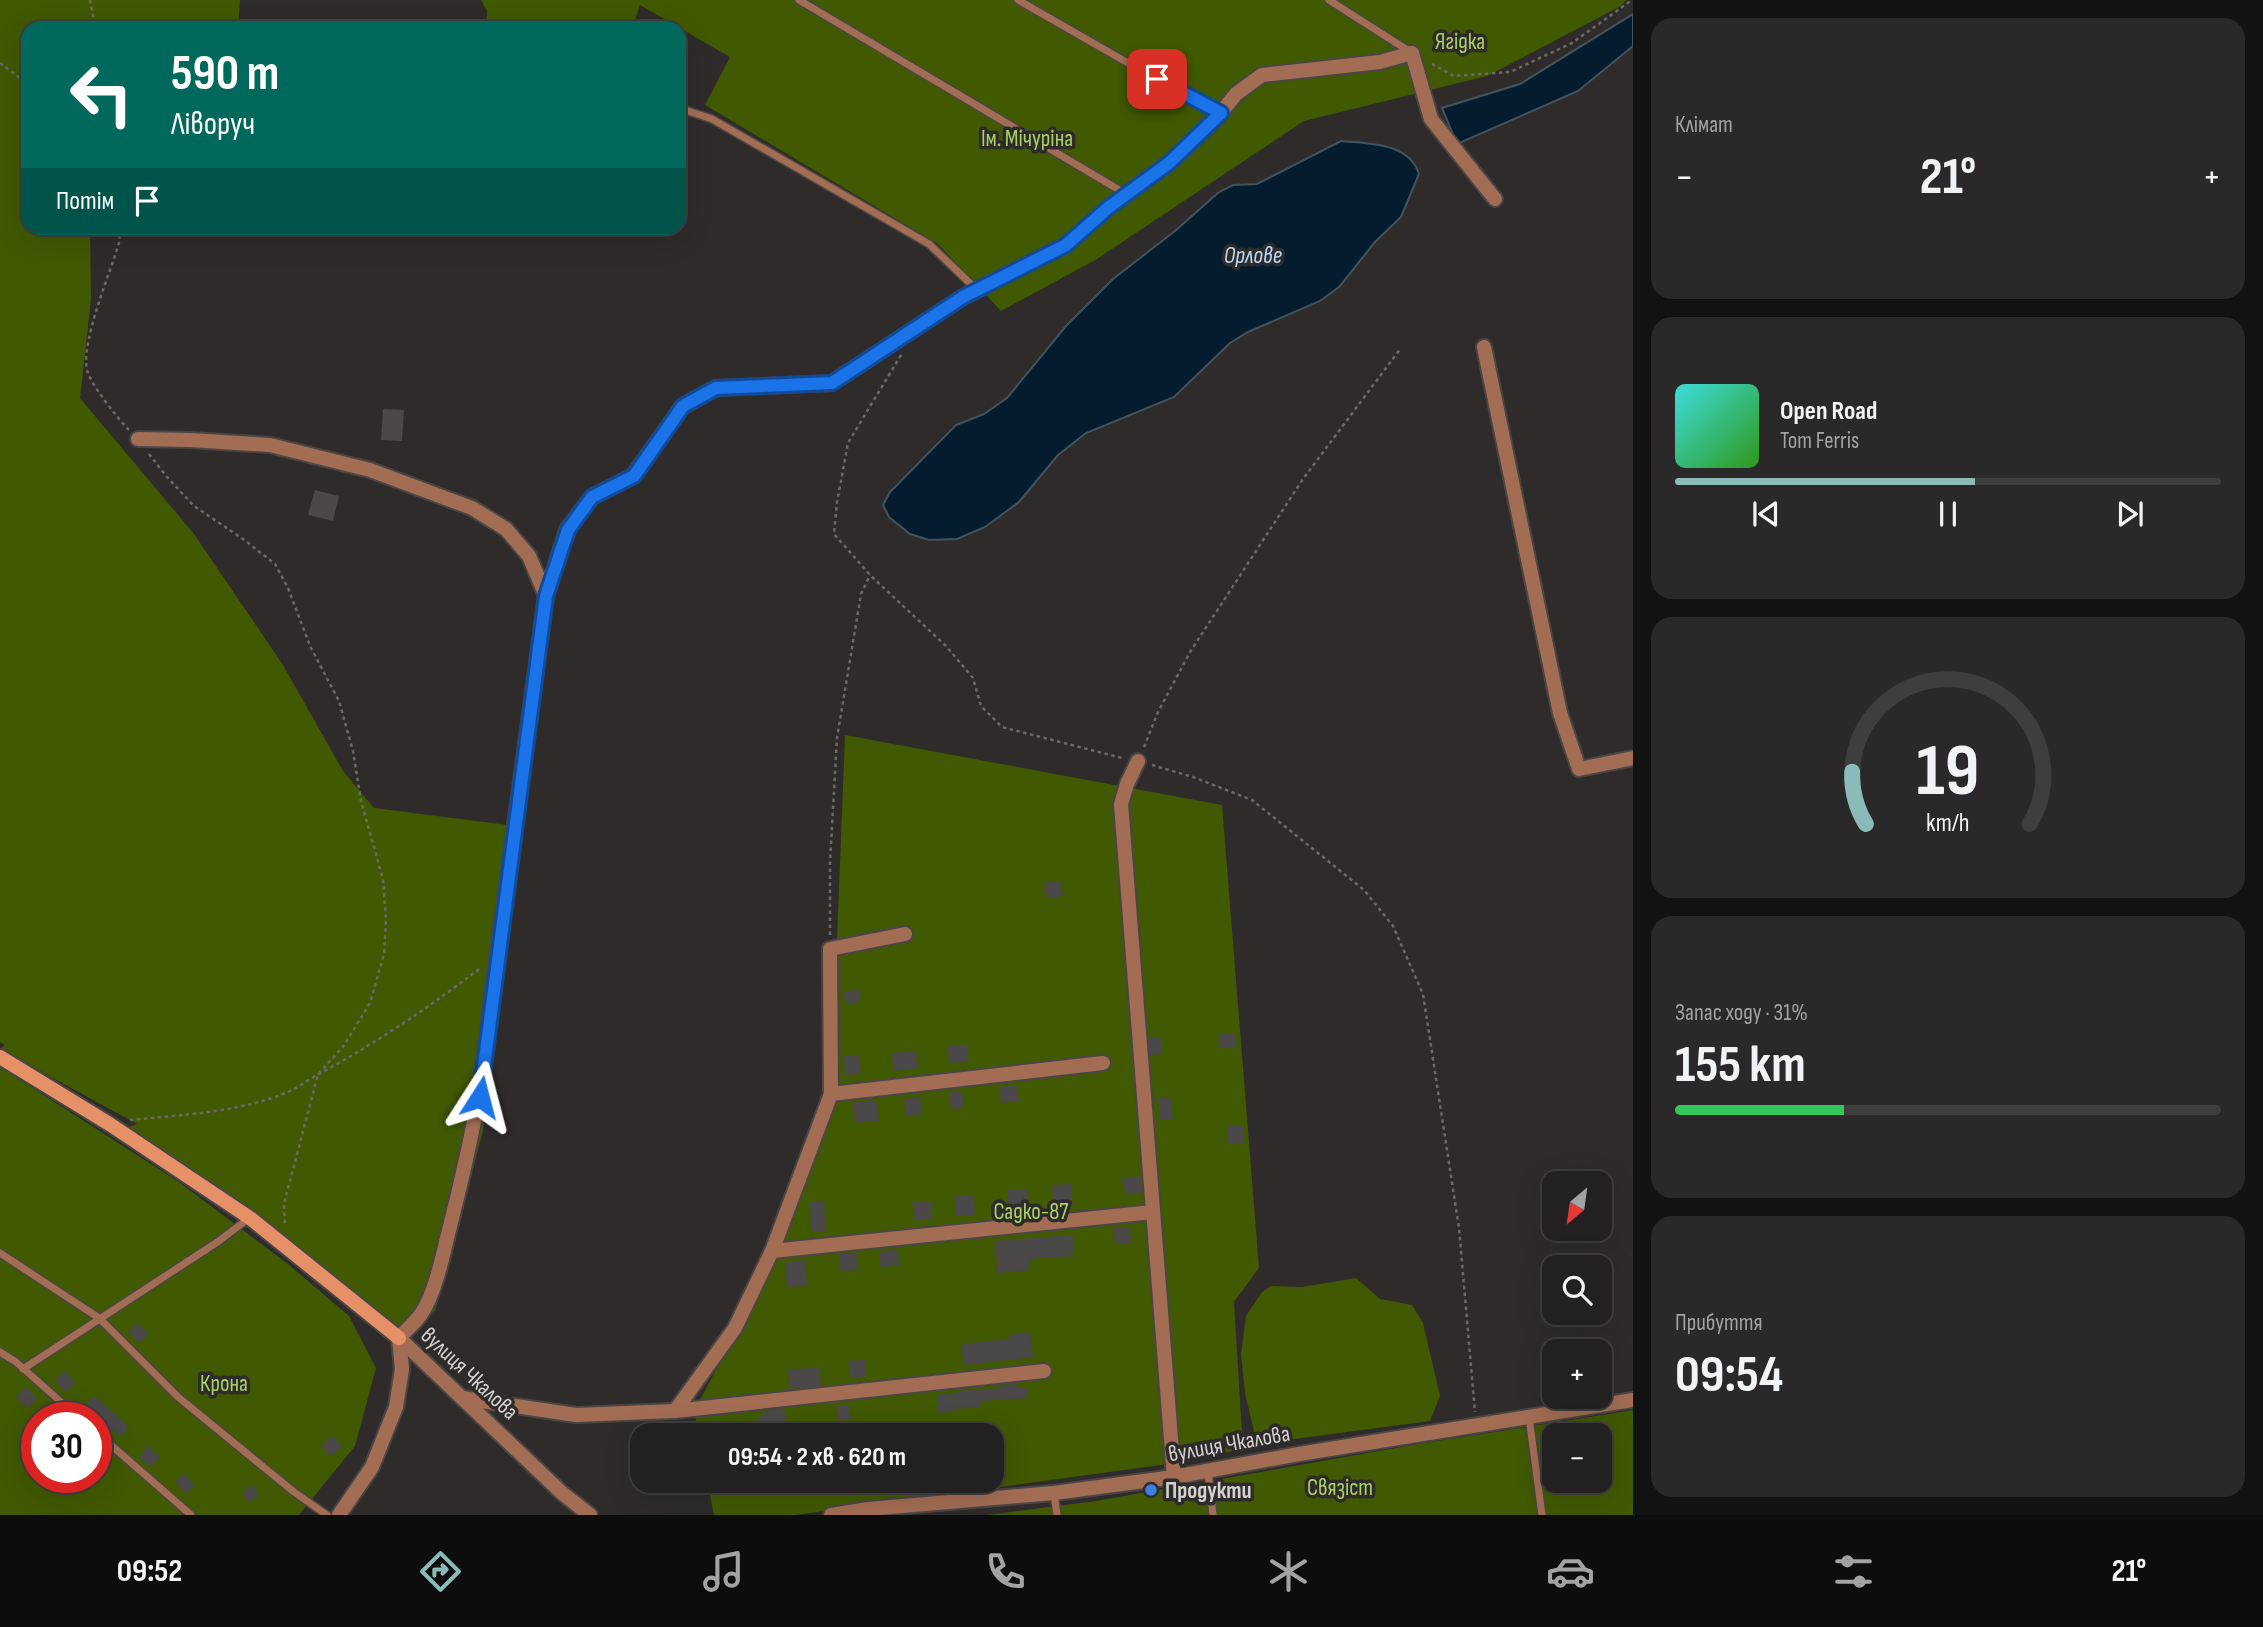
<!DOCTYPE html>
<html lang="uk">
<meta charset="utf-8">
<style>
:root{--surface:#222020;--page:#2a2829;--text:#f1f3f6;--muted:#a2a3a5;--line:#3f3e3e;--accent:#8bbbb9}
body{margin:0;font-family:"Sofia Sans Condensed",sans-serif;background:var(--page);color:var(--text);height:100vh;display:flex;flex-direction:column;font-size:26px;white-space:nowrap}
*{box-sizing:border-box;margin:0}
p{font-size:23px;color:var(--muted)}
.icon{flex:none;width:38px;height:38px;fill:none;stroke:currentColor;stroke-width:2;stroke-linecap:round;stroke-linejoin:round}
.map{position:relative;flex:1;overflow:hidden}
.sheet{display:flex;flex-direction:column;gap:18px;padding:18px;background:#131212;width:630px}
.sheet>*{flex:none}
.banner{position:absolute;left:21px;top:21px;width:665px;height:214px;border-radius:21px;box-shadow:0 7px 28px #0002,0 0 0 2px var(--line);background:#00695c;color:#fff;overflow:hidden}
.needle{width:46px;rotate:209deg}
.fabs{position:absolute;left:1542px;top:1171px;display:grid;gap:14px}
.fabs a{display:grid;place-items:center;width:70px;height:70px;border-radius:14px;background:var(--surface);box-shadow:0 7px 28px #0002,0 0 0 2px var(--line);font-size:35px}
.speed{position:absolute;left:21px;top:1402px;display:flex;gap:14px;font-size:35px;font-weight:700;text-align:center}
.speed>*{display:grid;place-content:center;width:91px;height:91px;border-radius:50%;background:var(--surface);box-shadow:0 7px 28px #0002,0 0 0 2px var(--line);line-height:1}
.speed .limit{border:10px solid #d22;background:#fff;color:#111}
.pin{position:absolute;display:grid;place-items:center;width:60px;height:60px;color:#fff;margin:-30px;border-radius:14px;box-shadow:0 4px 10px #0006}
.me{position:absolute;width:77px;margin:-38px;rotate:9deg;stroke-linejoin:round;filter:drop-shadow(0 0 5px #0008)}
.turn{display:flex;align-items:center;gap:24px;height:147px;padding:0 35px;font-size:32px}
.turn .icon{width:91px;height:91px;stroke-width:2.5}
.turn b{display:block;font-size:49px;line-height:60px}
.then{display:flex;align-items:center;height:66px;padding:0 35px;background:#0003;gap:14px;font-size:26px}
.big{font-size:52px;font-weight:700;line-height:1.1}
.sheet .tile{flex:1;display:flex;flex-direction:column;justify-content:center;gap:10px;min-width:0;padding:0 24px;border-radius:21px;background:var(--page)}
.sheet .dial{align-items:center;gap:0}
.dial svg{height:182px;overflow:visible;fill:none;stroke:var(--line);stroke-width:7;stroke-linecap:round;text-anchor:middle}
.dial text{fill:var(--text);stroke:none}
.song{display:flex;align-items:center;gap:21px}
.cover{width:84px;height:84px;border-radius:10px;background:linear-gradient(135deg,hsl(180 70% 55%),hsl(110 70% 35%))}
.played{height:7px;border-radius:4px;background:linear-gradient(90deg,var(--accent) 55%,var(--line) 55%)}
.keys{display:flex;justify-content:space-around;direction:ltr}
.heat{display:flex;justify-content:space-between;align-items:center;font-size:38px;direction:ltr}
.charge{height:10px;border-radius:5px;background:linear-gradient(90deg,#34c759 31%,var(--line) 0)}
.trip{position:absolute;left:630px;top:1423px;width:374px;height:70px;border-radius:21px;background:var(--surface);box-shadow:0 7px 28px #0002,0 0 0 2px var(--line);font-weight:700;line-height:70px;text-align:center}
.menu{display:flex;height:112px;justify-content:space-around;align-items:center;background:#0e0d0d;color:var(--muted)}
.menu .icon{width:49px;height:49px}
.menu .selected{color:var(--accent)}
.menu b{font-size:32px;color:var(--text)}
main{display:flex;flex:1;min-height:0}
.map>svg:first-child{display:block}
</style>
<main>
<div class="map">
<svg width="1633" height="1515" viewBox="0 0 1633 1515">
<rect width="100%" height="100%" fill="#2e2b2a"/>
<path fill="#415901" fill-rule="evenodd" d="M0,0H240L238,28H28V228H90L91,299L80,398L194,534L283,665L343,771L374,808L524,827L483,1131L435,1311L398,1329L280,1234L202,1177L124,1129L137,1124L0,1049L5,1045L0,1042Z
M481,0H1626L1621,6L1487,76L1304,121L1097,259L1001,311L938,244L705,105L730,57L640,5L635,20L625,28H486L487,11Z
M845,735L1222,805L1259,1268L1234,1302L1243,1449L1161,1465L795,1515H714L707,1481L992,1480V1435H699L694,1411L768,1273L835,1099L837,940Z
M0,1067L179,1182L288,1264L349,1316L376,1368L355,1446L299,1515H0ZM37,1418H96V1477H37Z
M1356,1278L1380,1299L1412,1305L1423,1323L1440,1396L1430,1421L1257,1444L1245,1393L1241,1354L1246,1316L1262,1292L1271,1286L1302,1287Z
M1633,1410V1515H987L1096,1501L1424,1443ZM1554,1435H1600V1480H1554Z"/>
<path fill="#041c2d" stroke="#42535e" stroke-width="2" d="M1633,14V46L1578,91L1457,144L1442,108L1520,84Z
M1341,141C1368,144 1409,142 1419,174L1401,217L1375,242L1339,287L1320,301L1248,332L1230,343L1174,397L1086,433L1058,455L1019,502L985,527L957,539L929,540L910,534L889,517L883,505L890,492L956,425L984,414L1007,398L1066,326L1113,279L1175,231L1219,192L1233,185L1257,184Z"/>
<path fill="#4b484a" d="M383,409L404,410L402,441L381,440Z
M315,490L339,496L333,521L308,515Z
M1061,881L1063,896L1047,898L1045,882Z
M859,990L860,1002L845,1004L844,991Z
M1220,1033H1235V1048H1220Z
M1162,1037V1054L1150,1055L1149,1038Z
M967,1045V1062L949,1063L948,1046Z
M916,1051L918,1068L893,1071L892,1053Z
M859,1055L861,1074L845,1075L844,1056Z
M1017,1085L1019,1101L1001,1103L999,1087Z
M962,1091L964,1108L951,1109L949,1092Z
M920,1097L922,1114L906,1116L904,1099Z
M1171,1097L1173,1119L1160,1120L1158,1098Z
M876,1100L879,1121L855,1123L853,1102Z
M1228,1126H1243V1143H1228Z
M1139,1176L1142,1192L1126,1195L1123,1178Z
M1071,1184L1073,1206L1054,1207L1052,1185Z
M1008,1190H1028L1029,1210H1008Z
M974,1195L975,1215H955V1196Z
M914,1201H932V1220H914Z
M810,1202H824L826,1231L811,1232Z
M1130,1227L1131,1243L1115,1244L1114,1228Z
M1073,1235L1074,1256L1029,1259L1030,1270L998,1273L995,1241Z
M898,1250L899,1265L880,1267L879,1251Z
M857,1253L858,1270L840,1271V1254Z
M805,1260L807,1285L787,1287L785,1262Z
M137,1322L149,1333L140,1343L128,1333Z
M1030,1332L1033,1357L964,1365L961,1344L1009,1339L1008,1335Z
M865,1360L866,1377L850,1378L848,1361Z
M819,1367L821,1386L790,1389L788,1370Z
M64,1371L76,1382L66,1392L55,1381Z
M1016,1384L1017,1387H1027L1028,1398L980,1401V1407L953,1409L954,1411L938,1413L937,1395L957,1393L956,1391L1002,1388L1001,1385Z
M26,1387L37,1398L28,1408L16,1397Z
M94,1396L129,1427L120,1437L85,1406Z
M849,1405L851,1419L839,1421L836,1406Z
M785,1409L787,1426L759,1429L757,1417L763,1416V1411Z
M333,1436L342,1447L331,1456L322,1445Z
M148,1446L160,1457L150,1467L139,1457Z
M184,1473L195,1486L186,1494L175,1482Z
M254,1485L259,1496L248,1502L243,1491Z"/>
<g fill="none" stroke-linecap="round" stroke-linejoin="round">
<defs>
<path id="lane" d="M799,0L1126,194
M1018,0L1135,67L1221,112
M1329,0L1412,53
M679,108L712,119L929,244L976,289
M0,1253L99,1318L178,1397L294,1492L327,1515
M0,1352L16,1362L79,1418
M23,1369L219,1241L249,1218
M1529,1417L1542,1515
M96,1432L191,1515
M1208,1471L1213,1515
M1054,1493L1057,1515"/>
<path id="street" d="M1484,347L1560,713L1579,769L1633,758
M138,439L190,440L270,445L370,470L472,508L506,529L529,556L546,596
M1138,761L1127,784L1121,804L1174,1477
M831,1094L830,949L905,934
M772,1251L831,1094L1103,1063
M399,1338C406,1330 415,1323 421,1314C434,1296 443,1256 448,1234C468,1156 484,1083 491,1003L546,596L567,530L592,497L633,476L683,406L716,388L832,383L963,297L1066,245L1109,207L1169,163L1214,121L1236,94L1262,75L1380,62L1412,53L1431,119L1495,199
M399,1338L562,1493L590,1515
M462,1398L576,1415L675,1411L735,1328L772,1251L1153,1212
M675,1411L1044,1371
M339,1515L372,1467L396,1407L402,1369L399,1338
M831,1515L868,1509L1054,1493L1174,1477L1299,1454L1633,1400"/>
<path id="secondary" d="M0,1057L111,1125L250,1218L399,1338"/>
</defs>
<use href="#lane" stroke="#494645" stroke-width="10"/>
<use href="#street" stroke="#494645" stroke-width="18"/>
<use href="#secondary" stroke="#494645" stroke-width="18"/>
<path stroke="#6c6968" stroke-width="2.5" stroke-dasharray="3.5 3.5" stroke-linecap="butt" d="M90,0L95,28
M0,63L28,84
M1432,64L1454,76L1510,72L1572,43L1632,0
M120,228L119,243C111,271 78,348 88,373C93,387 118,419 129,430
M901,355L848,443L837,502L834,534L870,575L946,646L973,678L981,706L1002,727L1122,758
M149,454L167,477L194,506L243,539L275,564L288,588L310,646L339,701L353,751L361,801L383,879L386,919L384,954L370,1003L343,1047L318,1074L284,1204L285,1226
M1144,747L1158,712L1190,652L1303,479L1401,348
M1152,765L1193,777L1252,800L1364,890L1393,926L1423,994L1459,1228L1475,1412
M830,935V862L837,738L861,594L870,575
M130,1120C180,1115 246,1112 292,1090C301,1085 310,1079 319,1074C376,1043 428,1008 479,969"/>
<use href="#lane" stroke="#a36d54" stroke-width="7"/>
<use href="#street" stroke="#a36d54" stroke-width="14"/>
<use href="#secondary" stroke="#e69068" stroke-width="14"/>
</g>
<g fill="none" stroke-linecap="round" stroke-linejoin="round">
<defs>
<path id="route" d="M480,1097L546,596L568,530L592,497L634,476L683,406L716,388L832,383L963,297L1066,245L1109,207L1169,163L1221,113L1157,79"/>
</defs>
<use href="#route" stroke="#114b97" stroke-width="18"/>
<use href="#route" stroke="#1a73e8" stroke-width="12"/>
</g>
<circle fill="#3f7fe0" stroke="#2e2b2a" stroke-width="2.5" cx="1151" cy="1490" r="7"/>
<g text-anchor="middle" stroke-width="7" stroke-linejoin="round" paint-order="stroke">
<g font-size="23" fill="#abd266" stroke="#2e2b2a">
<text x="1460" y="49">Ягідка</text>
<text x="1027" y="146">Ім. Мічуріна</text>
<text x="1031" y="1219">Садко-87</text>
<text x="224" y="1391">Крона</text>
<text x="1340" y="1495">Связіст</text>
</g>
<g font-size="23" fill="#d4d2d1" stroke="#2e2b2a">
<text transform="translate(470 1373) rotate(43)" y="8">вулиця Чкалова</text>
<text transform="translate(1229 1443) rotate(-10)" y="8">вулиця Чкалова</text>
</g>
<g font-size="23" font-weight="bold" fill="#d4d2d1" stroke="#2e2b2a" text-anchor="start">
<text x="1165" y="1498">Продукти</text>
</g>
<g font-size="24" font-style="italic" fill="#b5daf8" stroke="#2e2b2a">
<text x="1253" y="263">Орлове</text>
</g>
</g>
</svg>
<div class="fabs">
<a><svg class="needle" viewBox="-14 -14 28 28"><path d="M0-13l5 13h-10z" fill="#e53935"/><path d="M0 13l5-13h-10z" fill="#a2a3a5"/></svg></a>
<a><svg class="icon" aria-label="search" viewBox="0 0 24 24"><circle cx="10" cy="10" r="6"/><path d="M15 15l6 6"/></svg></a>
<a>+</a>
<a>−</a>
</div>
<div class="speed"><div class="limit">30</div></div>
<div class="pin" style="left:1157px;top:79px;background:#d93025"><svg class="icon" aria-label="arrive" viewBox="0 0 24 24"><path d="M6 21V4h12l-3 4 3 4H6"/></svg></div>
<svg class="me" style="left:480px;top:1097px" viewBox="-20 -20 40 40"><path d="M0-17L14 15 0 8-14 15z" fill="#1a73e8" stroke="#fff" stroke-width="4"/></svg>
<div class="trip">09:54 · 2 хв · 620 m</div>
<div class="banner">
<div class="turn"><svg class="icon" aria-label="left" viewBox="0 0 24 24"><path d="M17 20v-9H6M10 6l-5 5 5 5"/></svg><div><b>590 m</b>Ліворуч</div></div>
<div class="then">Потім<svg class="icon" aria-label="arrive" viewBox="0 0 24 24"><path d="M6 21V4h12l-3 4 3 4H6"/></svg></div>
</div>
</div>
<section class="sheet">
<div class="tile"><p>Клімат</p>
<div class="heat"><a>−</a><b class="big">21°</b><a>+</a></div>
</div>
<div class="tile">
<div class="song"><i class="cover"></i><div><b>Open Road</b><p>Tom Ferris</p></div></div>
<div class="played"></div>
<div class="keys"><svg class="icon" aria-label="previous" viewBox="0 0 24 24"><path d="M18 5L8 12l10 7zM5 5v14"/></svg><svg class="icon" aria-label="pause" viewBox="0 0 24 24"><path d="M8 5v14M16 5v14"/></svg><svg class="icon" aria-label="next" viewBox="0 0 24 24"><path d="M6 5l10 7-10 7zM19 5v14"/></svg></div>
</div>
<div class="tile dial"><svg viewBox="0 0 100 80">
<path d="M14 69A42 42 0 1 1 86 69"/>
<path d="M14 69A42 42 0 0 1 8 46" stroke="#8bbbb9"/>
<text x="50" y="56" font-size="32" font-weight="700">19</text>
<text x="50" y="72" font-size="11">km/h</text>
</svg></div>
<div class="tile"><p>Запас ходу · 31%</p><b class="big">155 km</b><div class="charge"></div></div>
<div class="tile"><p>Прибуття</p><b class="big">09:54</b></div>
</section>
</main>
<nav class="menu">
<b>09:52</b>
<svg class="icon selected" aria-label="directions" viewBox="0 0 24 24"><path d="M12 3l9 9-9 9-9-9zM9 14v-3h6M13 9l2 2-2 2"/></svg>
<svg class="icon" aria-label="music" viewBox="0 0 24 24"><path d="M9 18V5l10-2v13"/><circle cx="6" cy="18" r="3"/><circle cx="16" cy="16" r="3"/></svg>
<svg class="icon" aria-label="phone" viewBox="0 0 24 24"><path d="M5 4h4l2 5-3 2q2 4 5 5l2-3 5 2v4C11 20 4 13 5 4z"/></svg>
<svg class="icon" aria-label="climate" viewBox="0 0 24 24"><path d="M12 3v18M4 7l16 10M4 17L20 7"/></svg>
<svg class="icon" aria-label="car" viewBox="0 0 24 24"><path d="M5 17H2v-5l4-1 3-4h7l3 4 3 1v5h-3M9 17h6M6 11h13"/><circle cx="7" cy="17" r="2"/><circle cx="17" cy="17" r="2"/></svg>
<svg class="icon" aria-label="filters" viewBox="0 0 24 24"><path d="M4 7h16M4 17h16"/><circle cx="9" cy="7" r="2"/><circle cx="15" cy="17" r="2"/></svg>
<b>21°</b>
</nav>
